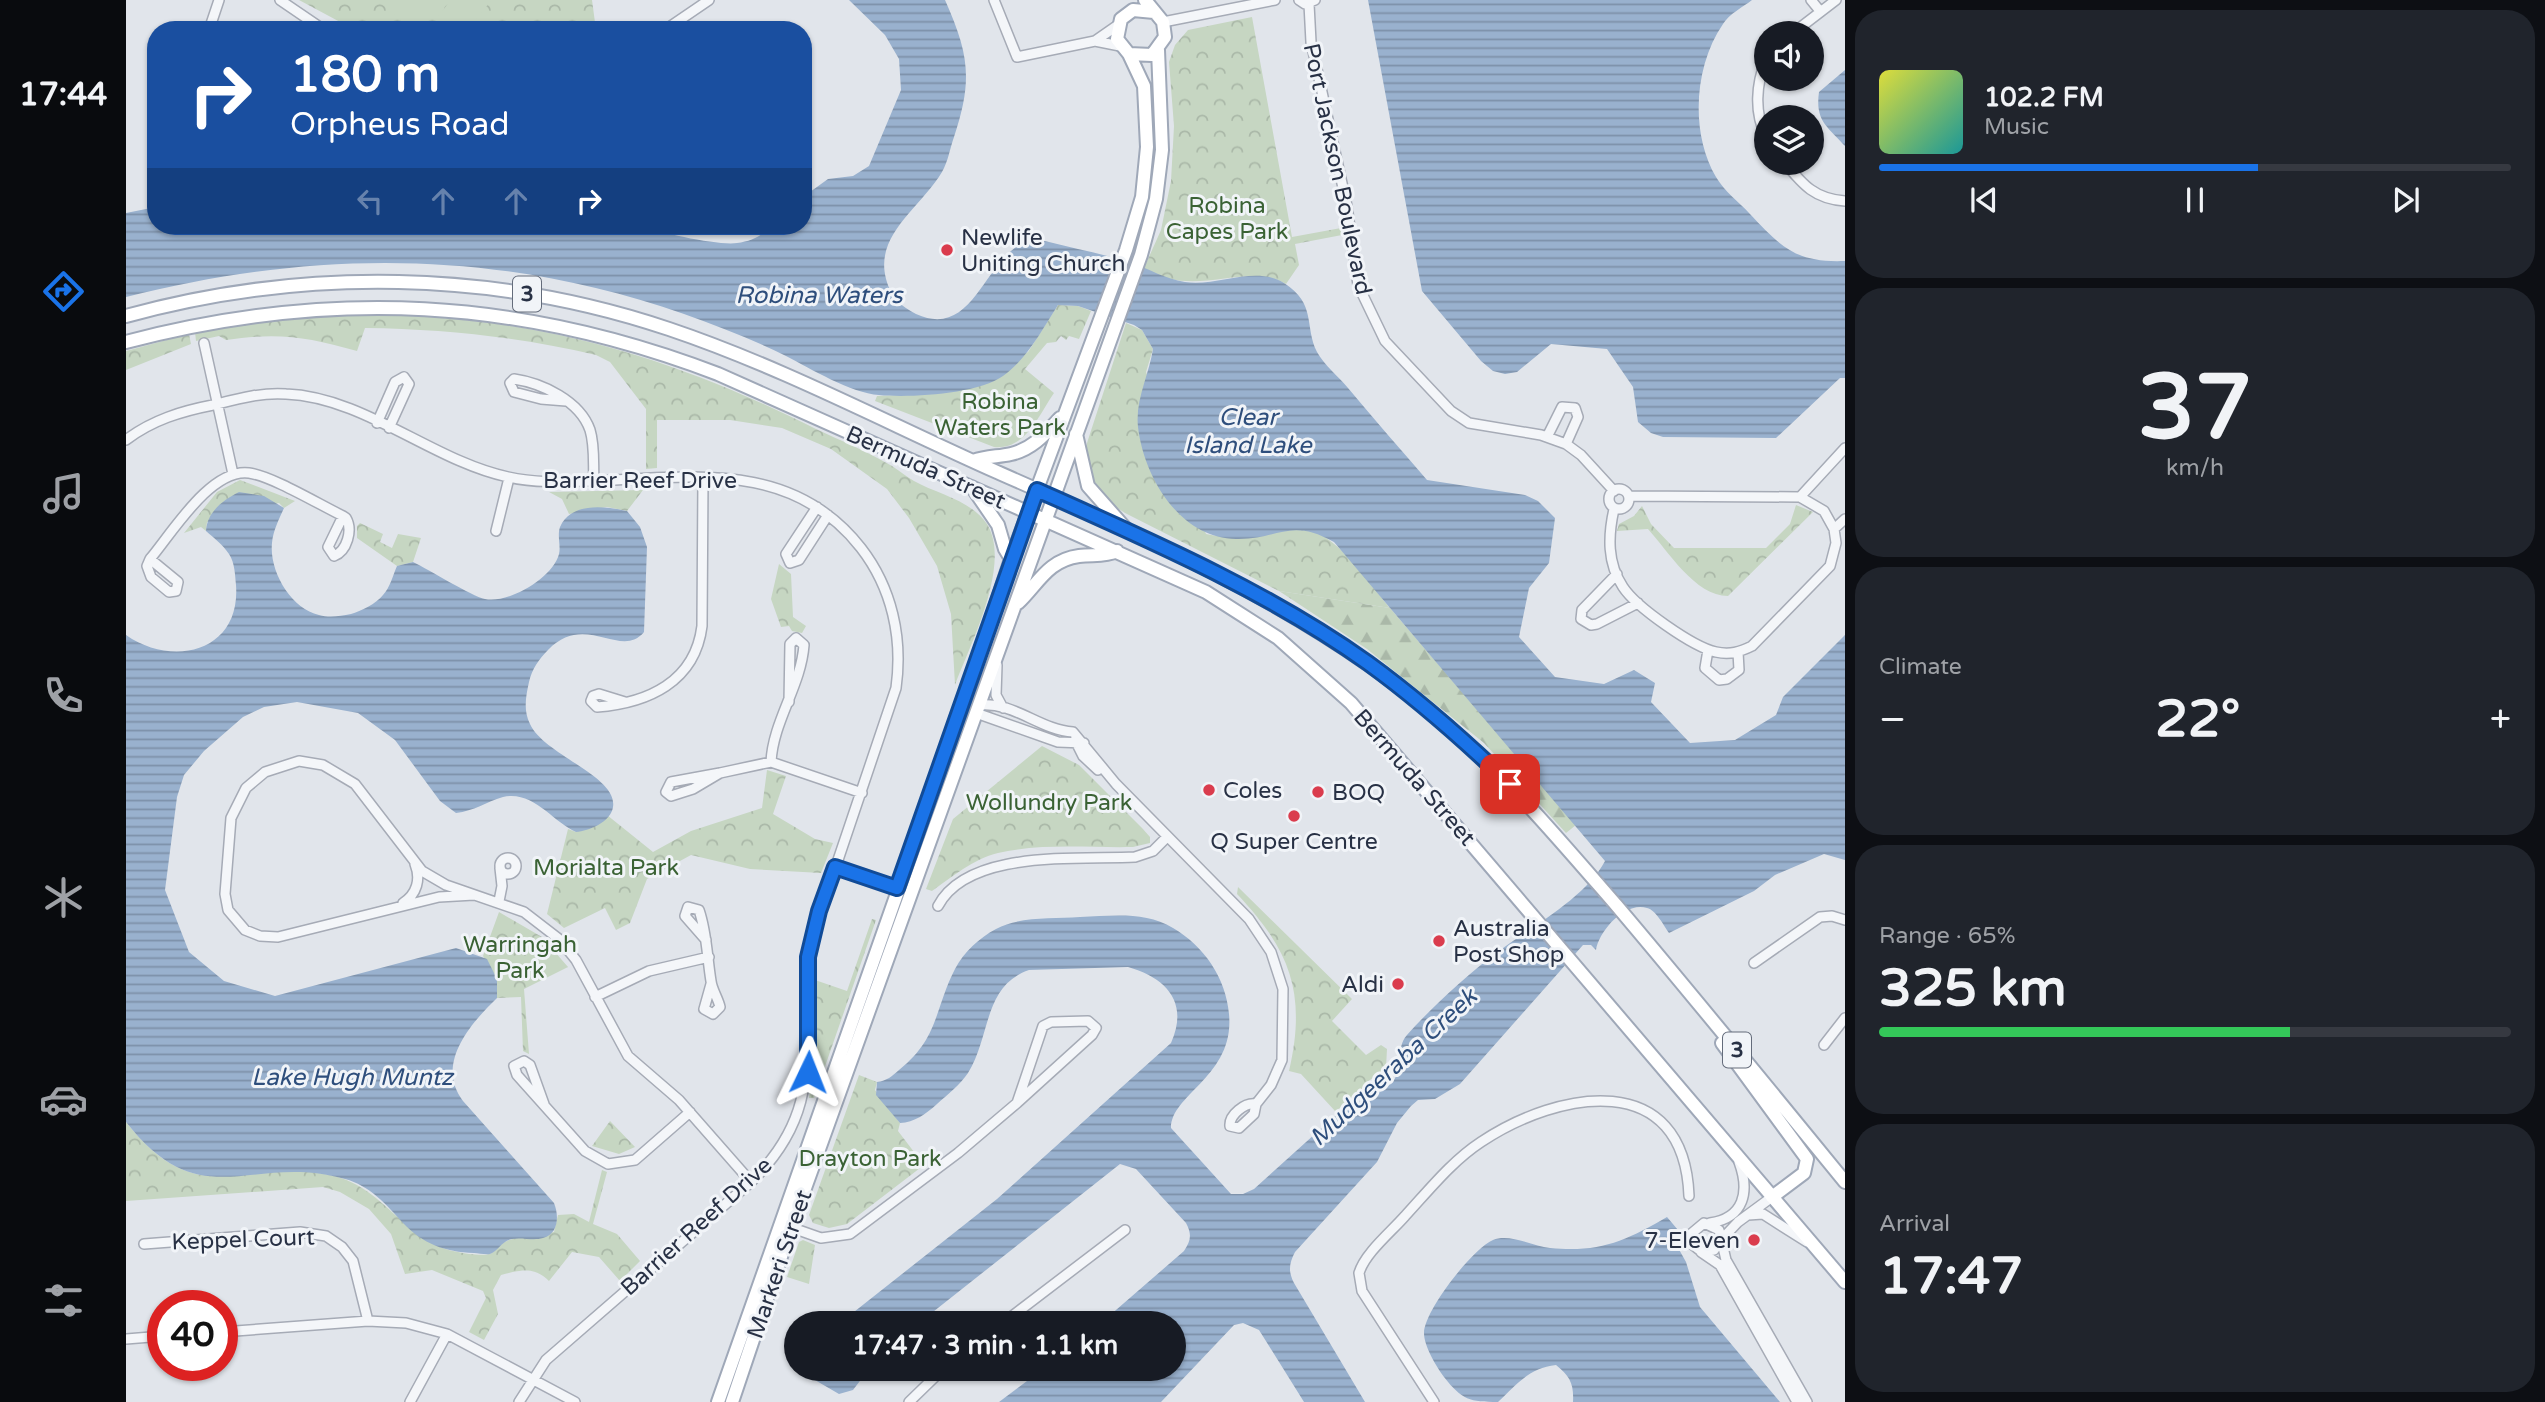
<!DOCTYPE html>
<meta charset="utf-8">
<style>
:root{--surface:#171b24;--page:#20242c;--text:#f1f3f6;--muted:#9ea1a6;--line:#363941;--accent:#1a73e8}
body{margin:0;font-family:"Varela Round",sans-serif;background:var(--page);color:var(--text);height:100vh;display:flex;flex-direction:column;font-size:26px;white-space:nowrap}
*{box-sizing:border-box;margin:0}
p{font-size:23px;color:var(--muted)}
.icon{flex:none;width:38px;height:38px;fill:none;stroke:currentColor;stroke-width:2;stroke-linecap:round;stroke-linejoin:round}
.map{position:relative;flex:1;overflow:hidden}
.panel{display:flex;flex-direction:column;gap:10px;padding:10px;background:#0d0f14;width:700px}
.panel>*{flex:none}
.banner{position:absolute;left:21px;top:21px;width:665px;height:214px;border-radius:28px;box-shadow:0 2px 5px #0004;background:#1a4fa0;color:#fff;overflow:hidden}
.tools{position:absolute;left:1628px;top:21px;display:grid;gap:14px}
.tools a{display:grid;place-items:center;width:70px;height:70px;border-radius:50%;background:var(--surface);box-shadow:0 2px 5px #0004;font-size:35px}
.speed{position:absolute;left:21px;top:1290px;display:flex;gap:14px;font-size:35px;font-weight:700;text-align:center}
.speed>*{display:grid;place-content:center;width:91px;height:91px;border-radius:50%;background:var(--surface);box-shadow:0 2px 5px #0004;line-height:1}
.speed .limit{border:10px solid #d22;background:#fff;color:#111}
.pin{position:absolute;display:grid;place-items:center;width:60px;height:60px;color:#fff;margin:-30px;border-radius:14px;box-shadow:0 4px 10px #0006}
.me{position:absolute;width:77px;margin:-38px;rotate:2deg;stroke-linejoin:round;filter:drop-shadow(0 0 5px #0008)}
.turn{display:flex;align-items:center;gap:24px;height:147px;padding:0 28px;font-size:32px}
.turn .icon{width:91px;height:91px;stroke-width:2.5}
.turn b{display:block;font-size:49px;line-height:60px}
.lanes{display:flex;align-items:center;height:66px;padding:0 28px;background:#0003;justify-content:center;gap:35px;direction:ltr}
.lanes .off{opacity:.35}
.big{font-size:52px;font-weight:800;line-height:1.1}
.panel .widget{flex:1;display:flex;flex-direction:column;justify-content:center;gap:10px;min-width:0;padding:0 24px;border-radius:28px;background:var(--page)}
.panel .dial{align-items:center;gap:0}
.dial b{font-size:91px;line-height:1}
.song{display:flex;align-items:center;gap:21px}
.cover{width:84px;height:84px;border-radius:10px;background:linear-gradient(135deg,hsl(60 70% 55%),hsl(180 70% 35%))}
.played{height:7px;border-radius:4px;background:linear-gradient(90deg,var(--accent) 60%,var(--line) 60%)}
.keys{display:flex;justify-content:space-around;direction:ltr}
.heat{display:flex;justify-content:space-between;align-items:center;font-size:38px;direction:ltr}
.charge{height:10px;border-radius:5px;background:linear-gradient(90deg,#34c759 65%,var(--line) 0)}
.trip{position:absolute;left:658px;top:1311px;width:402px;height:70px;border-radius:35px;background:var(--surface);box-shadow:0 2px 5px #0004;font-weight:800;line-height:70px;text-align:center}
main{display:flex;flex:1;min-height:0}
.tabs{display:flex;flex-direction:column;width:126px;justify-content:space-around;align-items:center;background:#090b0e;color:var(--muted)}
.tabs .icon{width:49px;height:49px}
.tabs .selected{color:var(--accent)}
.tabs b{font-size:32px;color:var(--text)}
.map>svg:first-child{display:block}
</style>
<main>
<nav class="tabs">
<b>17:44</b>
<svg class="icon selected" aria-label="directions" viewBox="0 0 24 24"><path d="M12 3l9 9-9 9-9-9zM9 14v-3h6M13 9l2 2-2 2"/></svg>
<svg class="icon" aria-label="music" viewBox="0 0 24 24"><path d="M9 18V5l10-2v13"/><circle cx="6" cy="18" r="3"/><circle cx="16" cy="16" r="3"/></svg>
<svg class="icon" aria-label="phone" viewBox="0 0 24 24"><path d="M5 4h4l2 5-3 2q2 4 5 5l2-3 5 2v4C11 20 4 13 5 4z"/></svg>
<svg class="icon" aria-label="climate" viewBox="0 0 24 24"><path d="M12 3v18M4 7l16 10M4 17L20 7"/></svg>
<svg class="icon" aria-label="car" viewBox="0 0 24 24"><path d="M5 17H2v-5l4-1 3-4h7l3 4 3 1v5h-3M9 17h6M6 11h13"/><circle cx="7" cy="17" r="2"/><circle cx="17" cy="17" r="2"/></svg>
<svg class="icon" aria-label="filters" viewBox="0 0 24 24"><path d="M4 7h16M4 17h16"/><circle cx="9" cy="7" r="2"/><circle cx="15" cy="17" r="2"/></svg>
</nav>
<div class="map">
<svg width="1719" height="1402" viewBox="0 0 1719 1402">
<defs>
<pattern id="forest-firs" width="22" height="20" patternUnits="userSpaceOnUse" patternTransform="scale(1.75)"><rect width="22" height="20" fill="#c6d6c2"/><path d="M5 1l3.5 6h-7zM16 11l3.5 6h-7z" fill="#aab8a8"/></pattern>
<pattern id="park-crowns" width="20" height="18" patternUnits="userSpaceOnUse" patternTransform="scale(1.75)"><rect width="20" height="18" fill="#c6d6c2"/><path d="M2 6a3 3 0 1 1 6 0M12 15a3 3 0 1 1 6 0" fill="none" stroke="#aab8a8"/></pattern>
<pattern id="water-rules" width="6" height="5" patternUnits="userSpaceOnUse" patternTransform="scale(1.75)"><rect width="6" height="5" fill="#99b1ce"/><path d="M0 2.5h6" fill="none" stroke="#7d91a9"/></pattern>
</defs>
<rect width="100%" height="100%" fill="#e1e5eb"/>
<path fill="url(#forest-firs)" d="M1153,591L1264,608L1450,825L1440,833L1358,743L1241,649Z"/>
<path fill="url(#park-crowns)" d="M173,0H466L470,30H229Z
M1126,17L1166,237L1215,228L1216,235L1169,244L1173,265L1160,284C1118,261 1068,300 1018,268L1035,230L1045,181L1048,126L1043,62L1049,45L1062,30Z
M932,305L952,306L965,311L953,339L943,336L940,340L935,336L930,342L921,343L899,369L928,393C912,416 900,450 868,447L749,401L751,396L814,393L902,352Z
M228,315C399,313 538,353 690,429C716,441 742,452 766,466C774,471 781,477 788,481C811,494 845,500 861,524C886,564 844,645 829,685L825,614L811,566L783,518L761,489L705,449L656,428L604,420H531V468L520,469V409L484,362L470,355C393,337 318,329 239,328L231,351C181,337 153,332 100,340L93,336L70,341L69,332L130,322Z
M1000,323L1016,330L1027,349L1020,372L1080,534C1121,542 1133,532 1172,529C1207,526 1244,584 1264,608L1153,591L999,513C973,497 959,475 961,443Z
M63,334L65,344L0,370V351Z
M114,480L169,501L158,508L153,503L81,522L80,531L75,527L58,533L91,492Z
M517,490L501,511L481,507L443,514L436,499L423,492Z
M1670,505L1687,512L1602,596C1569,596 1542,551 1522,529L1491,531L1493,524L1508,516L1516,506L1525,524L1548,548H1640L1664,524Z
M234,523L257,534L254,542L266,548L272,534L295,538L287,562L271,566L231,538V526Z
M653,564L665,574L667,617L680,626L676,633L666,631L663,626L655,627L645,599Z
M916,746L953,765L1016,828L1024,837V843L1007,847C963,848 915,843 872,853C847,859 826,877 806,891L800,889L827,819Z
M641,770L660,776L647,814L689,839L707,843L695,873L624,869L565,855L521,879L504,923L490,930L479,908L438,928L421,914L442,829L450,832L479,819L481,815L527,852L565,831L636,808Z
M1112,887L1226,999L1206,1021L1240,1055L1255,1045L1261,1049L1260,1068L1240,1083L1242,1091L1209,1111L1175,1074L1163,1071C1181,993 1164,950 1111,894Z
M373,912L416,937L442,967L398,989L403,1054L397,1051L395,997L371,998V979L357,956Z
M746,919L750,920L688,1098H683L691,1045L689,980L721,991Z
M733,1075L751,1082L749,1090L774,1123L772,1131L798,1165L721,1224L703,1228L687,1223L683,1215Z
M484,1121L509,1147L493,1154L466,1146Z
M0,1122C75,1217 119,1154 208,1176C259,1188 281,1244 332,1252C340,1254 357,1256 364,1254C370,1251 374,1243 381,1241C394,1235 413,1235 428,1232L432,1215L448,1214L463,1222L476,1170L481,1172L467,1224L491,1234L514,1261L494,1281L473,1257L446,1252L423,1281C408,1266 394,1270 375,1275L367,1290L372,1314L358,1340L343,1332L360,1298L357,1291L306,1270L279,1274L265,1234L243,1209L214,1192L197,1187L0,1201Z
M677,1240L689,1245L683,1284L661,1277L673,1242Z"/>
<path fill="#c6d6c2" d="M260,0H312L287,30L256,4Z
M325,0H364L365,1L341,30H329L312,16Z"/>
<path fill="url(#water-rules)" d="M723,0H819C843,54 847,80 828,137C824,148 822,162 816,172C792,212 738,240 766,294C770,302 782,310 790,314C858,345 860,226 923,242C950,249 978,254 1005,263C1024,269 1039,279 1059,282C1091,287 1129,265 1158,283C1191,304 1178,326 1191,352C1198,365 1213,377 1222,388C1248,419 1275,450 1301,480L1399,495L1412,501L1429,518L1423,563L1403,588L1393,637L1429,677L1478,684L1508,670L1529,683L1525,702L1564,743L1609,740L1650,715L1657,697L1719,635V860L1698,854L1649,875L1628,891L1543,933C1538,926 1530,910 1521,908C1499,901 1473,931 1470,950L1465,945H1457L1334,1084L1309,1099L1292,1100L1285,1106L1271,1123L1251,1162L1169,1252C1163,1264 1162,1271 1168,1283L1239,1402H1178L1133,1330L1117,1323L1108,1325L1035,1402H873L917,1369L1048,1368V1323H975L1058,1251C1065,1241 1066,1234 1060,1223L1010,1169L994,1164L793,1323H714L871,1199L1045,1043C1063,1003 1041,978 1002,967L903,970C857,986 865,1036 842,1073C834,1085 822,1094 811,1104C801,1113 788,1123 774,1123L750,1095L751,1082C761,1081 766,1076 773,1070C813,1038 808,1010 829,969C838,952 853,938 870,929C895,916 926,919 954,917C986,916 1019,911 1047,928C1078,946 1100,978 1103,1014C1109,1076 1045,1094 1045,1128L1105,1194H1117L1128,1189L1210,1115L1265,1084C1278,1071 1269,1048 1281,1035C1303,1010 1342,974 1369,954C1403,928 1459,899 1479,861L1208,542C1163,517 1153,540 1110,539C1054,538 1018,478 1012,427C1009,400 1023,375 1027,349L1016,330L1008,325L952,306L932,305C916,330 901,359 877,376C852,394 784,398 753,395C725,393 685,369 660,356C628,340 592,326 558,314C371,249 190,249 0,297V213L30,207V226H517C534,233 594,246 611,243C625,241 635,237 644,226H677V197L702,179L727,176L743,166L775,90L773,59L759,35Z
M1242,0H1626C1617,7 1603,14 1597,24C1568,66 1564,133 1590,177C1598,191 1613,202 1623,213C1655,247 1670,263 1719,261V378H1714L1650,438L1537,437L1525,433L1512,422L1507,387L1481,349L1425,344L1391,372L1379,374L1367,371L1355,361L1296,291Z
M1719,70V146C1701,126 1689,121 1693,92Z
M113,492L138,496L158,508C153,519 147,531 146,543C143,571 165,609 193,615C204,618 214,616 225,614C235,611 250,604 257,595C264,588 267,575 271,566L287,562C304,570 345,596 359,599C382,604 427,578 433,554C435,546 431,536 434,527C445,502 478,506 501,511L514,527L521,547L518,632C495,660 459,611 422,650C413,659 406,669 403,682C400,696 397,710 404,724C418,755 492,776 487,807C485,822 463,831 450,832C427,822 407,790 377,797C360,802 348,811 330,813L314,801L269,740L232,713L171,702L138,707L117,717L78,751L58,775L51,797L39,890L63,952L98,981L149,996L330,948L361,959L371,979V998C344,1024 309,1064 337,1101L428,1203C433,1215 433,1234 417,1238C407,1241 396,1237 386,1239C376,1241 372,1251 364,1254C360,1255 352,1253 348,1253C319,1252 297,1244 277,1223C261,1205 243,1185 219,1179C125,1152 76,1219 0,1122V635C47,668 115,652 110,585C109,575 109,563 103,554C97,545 88,538 80,531C81,512 97,500 113,492Z
M1541,1217L1552,1230L1550,1244L1560,1262L1574,1307L1654,1402H1447C1448,1384 1444,1376 1430,1365C1403,1368 1391,1384 1372,1402C1344,1402 1336,1400 1318,1377C1310,1366 1298,1346 1298,1333C1298,1311 1347,1248 1367,1240C1383,1233 1407,1246 1424,1248C1473,1253 1500,1241 1541,1217Z
M680,1369V1368L743,1369L727,1390L713,1394L682,1376Z"/>
<g fill="none" stroke-linecap="round" stroke-linejoin="round">
<defs>
<path id="minor" d="M154,0L198,30
M868,0L891,57L969,41L994,46
M1173,0L1179,4L1189,0
M1685,0L1694,11
M1183,4L1185,42L1221,206L1232,285L1259,341L1325,411L1343,423L1415,435L1440,444L1455,455L1488,491
M1037,22L1149,0
M83,30L93,0
M539,30L583,0
M1667,33L1710,0
M969,41L992,25
M1640,60C1630,84 1628,113 1640,136
M1659,163C1677,185 1689,199 1719,201
M78,343L107,474
M440,401L415,399L388,392L384,383L388,379C416,383 454,401 464,430C469,446 467,464 468,481
M251,423L269,382L278,377L283,384L263,428
M1421,437L1436,407L1449,408L1452,417L1440,444
M0,440C26,420 56,411 87,405C111,399 136,392 160,394C238,397 307,461 382,477C408,483 435,482 461,481C561,478 665,458 735,548C766,588 777,638 770,688L684,943C671,1038 706,1103 625,1182L420,1360L393,1402
M1483 499a10 10 0 1 1 20 0a10 10 0 1 1-20 0Z
M1674,497L1719,448
M691,507L660,554L664,563L673,560L702,515
M1488,509C1482,536 1481,563 1497,587C1510,607 1567,647 1590,652C1604,655 1614,652 1626,646L1704,566L1710,543L1708,529L1698,511L1674,497L1503,496
M1708,529L1719,519
M370,531L383,478
M24,559L21,566L25,577L43,592L50,591L52,582L24,559C46,533 85,468 123,473C146,476 194,505 217,516L220,518C227,530 221,551 208,556L202,547L217,516
M1491,574L1456,610L1455,619L1465,625L1471,624L1512,603
M1582,650L1579,668L1593,680L1601,679L1613,670L1612,652
M871,665L870,695L877,708
M499,702L473,694L467,696L465,701L471,707C522,703 569,682 576,626L577,478
M853,705C887,701 914,730 947,732L990,784L1123,919L1145,952L1157,989L1156,1060L1145,1085L1130,1104L1128,1114L1113,1128L1104,1126C1103,1115 1119,1102 1130,1104
M850,713L932,742L958,743
M949,740L957,756L972,770
M645,762C647,721 675,686 678,645L670,638L664,644L663,702
M594,773L645,762L736,793
M594,773L567,789L545,796L540,792L545,782Z
M374 866a8 8 0 1 1 16 0a8 8 0 1 1-16 0Z
M710,867L771,888
M348,895L313,897L152,937L134,936L119,930L102,910L99,894L105,818L120,788L139,772L173,761L197,765L229,784L296,871L320,885L398,912L433,939L450,960L502,1056L553,1100L625,1182
M373,901L376,886L374,868
M277,903C291,894 295,879 289,864
M812,906C842,849 952,860 1009,857L1027,851L1041,837
M580,940L559,916L562,907L573,910C581,933 581,957 585,981C586,990 592,998 594,1007L587,1014L578,1009L585,984
M1628,963L1694,917L1706,916L1719,920
M469,997L523,971L583,957
M962,1021L970,1028L966,1035L891,1103L917,1026L925,1022Z
M1698,1045L1719,1018
M418,1104L404,1065L398,1061L388,1066L391,1075L459,1151L482,1164L509,1160L564,1112
M1622,1215L1637,1214L1681,1242
M1584,1223C1618,1218 1624,1192 1613,1162
M661,1226L695,1238L724,1234L832,1153L891,1103
M1595,1240L1612,1222L1646,1197
M1594,1242L1588,1250L1576,1252L1567,1245L1566,1233L1578,1223L1593,1230L1600,1260L1681,1402
M18,1244L174,1232L200,1236L216,1247L227,1261L242,1321
M1575,1252L1594,1265L1671,1402
M877,1323L999,1230
M96,1332L242,1321L280,1323L321,1334L449,1402
M0,1339L37,1336
M284,1402L321,1334
M783,1402L818,1368
M1308,1402L1236,1291L1233,1273C1239,1253 1265,1232 1279,1216C1303,1190 1326,1161 1355,1142C1433,1090 1558,1068 1563,1196"/>
<path id="major" d="M1019,0L1037,22L1039,37L1026,55L1003,54L991,39L995,19L1007,10L1028,12
M0,316C178,267 368,270 543,329C656,367 763,424 871,472C1030,542 1192,613 1323,727C1385,782 1437,844 1491,906C1568,997 1643,1089 1719,1182
M0,342C205,288 394,298 592,374L1080,592L1152,638L1225,703L1719,1282
M950,434L962,486L1000,529
M847,461C861,456 872,457 885,454C907,449 920,433 934,418
M846,487L872,525L879,549L885,559
M892,603C912,584 922,560 953,556C967,554 978,557 991,551
M1596,1043L1681,1159L1678,1173L1646,1197
M592,1402L830,726L885,559L1000,250L1016,197L1021,147L1018,86L1003,54
M606,1402L665,1227L1015,255L1030,199L1036,150L1032,50"/>
</defs>
<use href="#minor" stroke="#a6abb6" stroke-width="12"/>
<use href="#major" stroke="#9fa8b8" stroke-width="16"/>
<use href="#minor" stroke="#f4f6f9" stroke-width="9"/>
<use href="#major" stroke="#fff" stroke-width="12"/>
</g>
<g fill="none" stroke-linecap="round" stroke-linejoin="round">
<defs>
<path id="route" d="M682,1072V957L693,911L709,867L771,888L911,490C1023,540 1141,591 1242,663C1293,700 1339,741 1384,784"/>
</defs>
<use href="#route" stroke="#114b97" stroke-width="18"/>
<use href="#route" stroke="#1a73e8" stroke-width="12"/>
</g>
<g fill="#da3c4d" stroke="#f1f4f8" stroke-width="2.5">
<circle cx="821" cy="250" r="7"/>
<circle cx="1083" cy="790" r="7"/>
<circle cx="1192" cy="792" r="7"/>
<circle cx="1168" cy="816" r="7"/>
<circle cx="1313" cy="941" r="7"/>
<circle cx="1272" cy="984" r="7"/>
<circle cx="1628" cy="1240" r="7"/>
</g>
<g text-anchor="middle" stroke-width="6" stroke-linejoin="round" paint-order="stroke">
<g fill="#f1f4f8" stroke="#646c7b" stroke-width="2">
<rect x="387" y="276.5" width="28" height="35" rx="5"/>
<rect x="1597" y="1032.5" width="28" height="35" rx="5"/>
</g>
<g font-size="21" font-weight="bold" fill="#283145">
<text x="401" y="301">3</text>
<text x="1611" y="1057">3</text>
</g>
<g font-size="23" fill="#283145" stroke="#f1f4f8">
<text transform="translate(1212 169) rotate(78)" y="8">Port Jackson Boulevard</text>
<text transform="translate(800 467) rotate(24)" y="8">Bermuda Street</text>
<text x="514" y="488">Barrier Reef Drive</text>
<text transform="translate(1289 777) rotate(49)" y="8">Bermuda Street</text>
<text transform="translate(570 1226) rotate(-42)" y="8">Barrier Reef Drive</text>
<text transform="translate(117 1239) rotate(-2)" y="8">Keppel Court</text>
<text transform="translate(653 1264) rotate(-71)" y="8">Markeri Street</text>
</g>
<g font-size="23" fill="#3a6234" stroke="#f1f4f8">
<text x="1101" y="213">Robina<tspan x="1101" dy="26">Capes Park</tspan></text>
<text x="874" y="409">Robina<tspan x="874" dy="26">Waters Park</tspan></text>
<text x="923" y="810">Wollundry Park</text>
<text x="480" y="875">Morialta Park</text>
<text x="394" y="952">Warringah<tspan x="394" dy="26">Park</tspan></text>
<text x="744" y="1166">Drayton Park</text>
</g>
<g font-size="23" fill="#283145" stroke="#f1f4f8" text-anchor="start">
<text x="835" y="245">Newlife<tspan x="835" dy="26">Uniting Church</tspan></text>
<text x="1097" y="798">Coles</text>
<text x="1206" y="800">BOQ</text>
<text x="1168" y="849" text-anchor="middle">Q Super Centre</text>
<text x="1327" y="936">Australia<tspan x="1327" dy="26">Post Shop</tspan></text>
<text x="1258" y="992" text-anchor="end">Aldi</text>
<text x="1614" y="1248" text-anchor="end">7-Eleven</text>
</g>
<g font-size="24" font-style="italic" fill="#2e4e7c" stroke="#f1f4f8">
<text x="693" y="303">Robina Waters</text>
<text x="1122" y="425">Clear<tspan x="1122" dy="28">Island Lake</tspan></text>
<text transform="translate(1267 1067) rotate(-43)" y="8">Mudgeeraba Creek</text>
<text x="226" y="1085">Lake Hugh Muntz</text>
</g>
</g>
</svg>
<div class="tools">
<a><svg class="icon" aria-label="sound" viewBox="0 0 24 24"><path d="M4 9h4l5-4v14l-5-4H4zM17 9q2 3 0 6"/></svg></a>
<a><svg class="icon" aria-label="layers" viewBox="0 0 24 24"><path d="M12 4l9 5-9 5-9-5zM3 14l9 5 9-5"/></svg></a>
</div>
<div class="speed"><div class="limit">40</div></div>
<div class="pin" style="left:1384px;top:784px;background:#d93025"><svg class="icon" aria-label="arrive" viewBox="0 0 24 24"><path d="M6 21V4h12l-3 4 3 4H6"/></svg></div>
<svg class="me" style="left:682px;top:1072px" viewBox="-20 -20 40 40"><path d="M0-17L14 15 0 8-14 15z" fill="#1a73e8" stroke="#fff" stroke-width="4"/></svg>
<div class="trip">17:47 · 3 min · 1.1 km</div>
<div class="banner">
<div class="turn"><svg class="icon" aria-label="right" viewBox="0 0 24 24"><path d="M7 20v-9h11M14 6l5 5-5 5"/></svg><div><b>180 m</b>Orpheus Road</div></div>
<div class="lanes"><svg class="icon off" aria-label="left" viewBox="0 0 24 24"><path d="M17 20v-9H6M10 6l-5 5 5 5"/></svg><svg class="icon off" aria-label="ahead" viewBox="0 0 24 24"><path d="M12 20V5M6 11l6-6 6 6"/></svg><svg class="icon off" aria-label="ahead" viewBox="0 0 24 24"><path d="M12 20V5M6 11l6-6 6 6"/></svg><svg class="icon" aria-label="right" viewBox="0 0 24 24"><path d="M7 20v-9h11M14 6l5 5-5 5"/></svg></div>
</div>
</div>
<section class="panel">
<div class="widget">
<div class="song"><i class="cover"></i><div><b>102.2 FM</b><p>Music</p></div></div>
<div class="played"></div>
<div class="keys"><svg class="icon" aria-label="previous" viewBox="0 0 24 24"><path d="M18 5L8 12l10 7zM5 5v14"/></svg><svg class="icon" aria-label="pause" viewBox="0 0 24 24"><path d="M8 5v14M16 5v14"/></svg><svg class="icon" aria-label="next" viewBox="0 0 24 24"><path d="M6 5l10 7-10 7zM19 5v14"/></svg></div>
</div>
<div class="widget dial"><b>37</b><p>km/h</p></div>
<div class="widget"><p>Climate</p>
<div class="heat"><a>−</a><b class="big">22°</b><a>+</a></div>
</div>
<div class="widget"><p>Range · 65%</p><b class="big">325 km</b><div class="charge"></div></div>
<div class="widget"><p>Arrival</p><b class="big">17:47</b></div>
</section>
</main>
